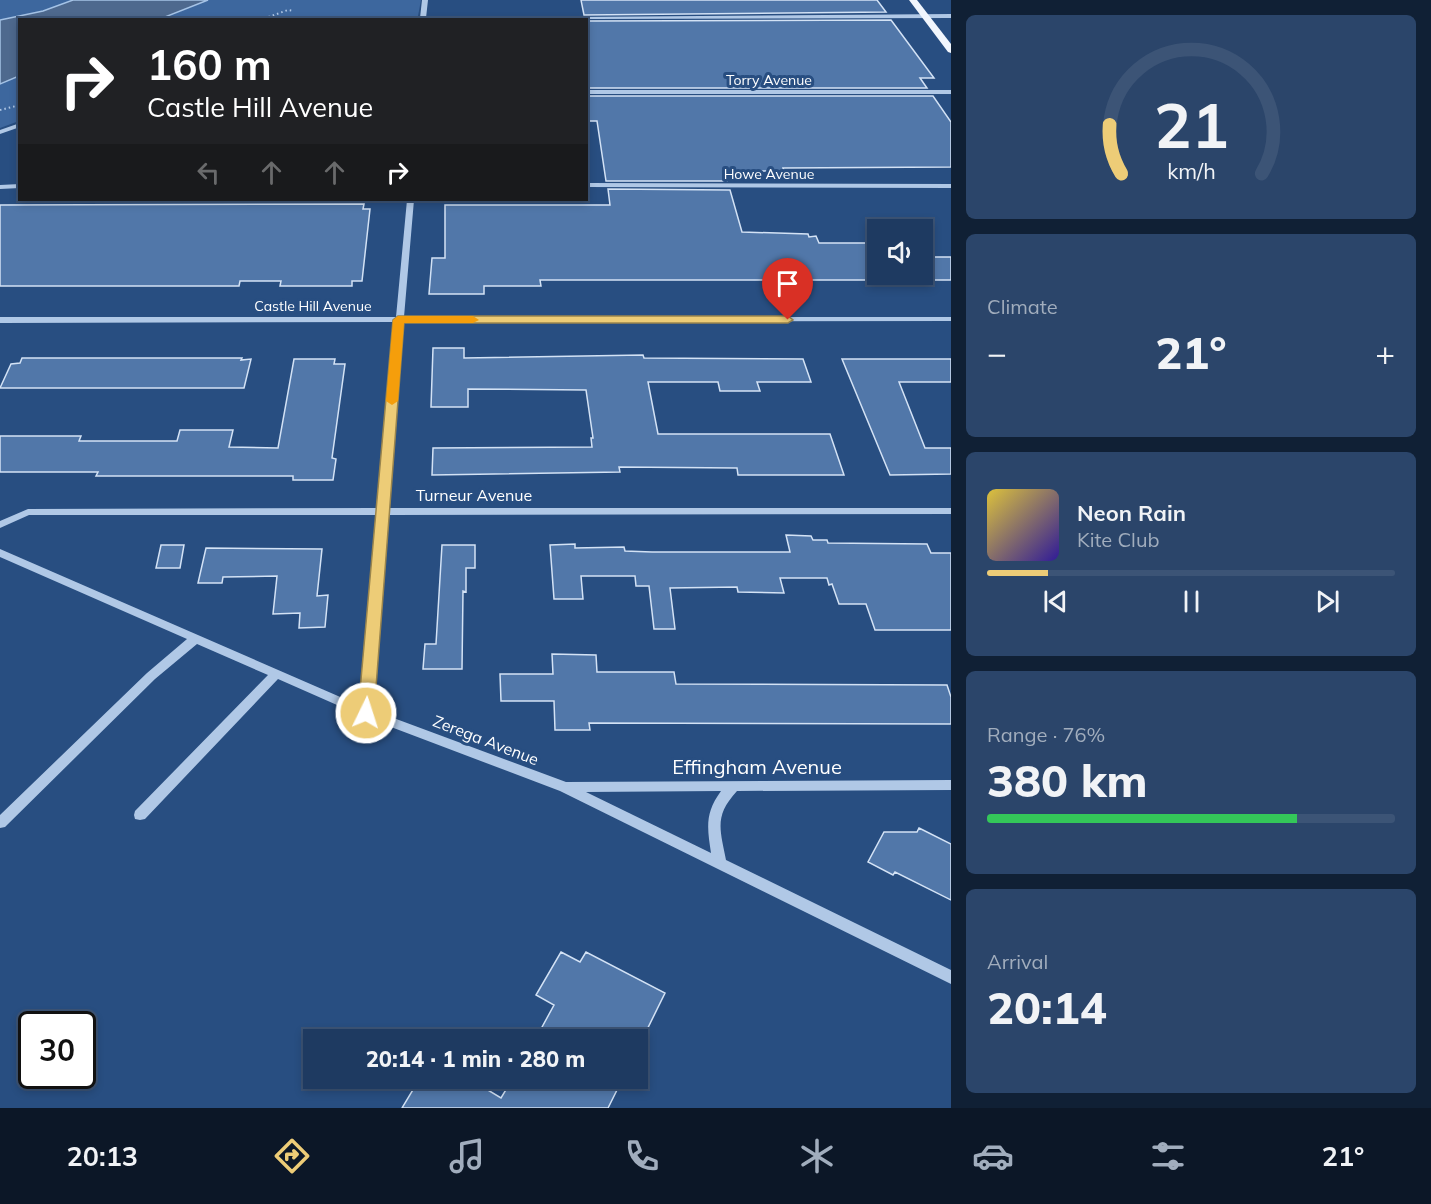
<!DOCTYPE html>
<meta charset="utf-8">
<style>
:root{--surface:#1e3a61;--page:#2b456a;--text:#f1f3f6;--muted:#a1adbd;--line:#3c5476;--accent:#edcc77}
body{margin:0;font-family:Mulish,sans-serif;background:var(--page);color:var(--text);height:100vh;display:flex;flex-direction:column;font-size:22px;white-space:nowrap}
*{box-sizing:border-box;margin:0}
p{font-size:20px;color:var(--muted)}
.icon{flex:none;width:33px;height:33px;fill:none;stroke:currentColor;stroke-width:2;stroke-linecap:round;stroke-linejoin:round}
.map{position:relative;flex:1;overflow:hidden}
.drawer{display:flex;flex-direction:column;gap:15px;padding:15px;background:#102035;width:480px}
.drawer>*{flex:none}
.hud{position:absolute;left:18px;top:18px;width:570px;height:183px;border-radius:0px;box-shadow:0 3px 9px #0003,0 0 0 2px var(--line);background:#202124;color:#fff;overflow:hidden}
.tools{position:absolute;left:867px;top:219px;display:grid;gap:12px}
.tools a{display:grid;place-items:center;width:66px;height:66px;border-radius:0px;background:var(--surface);box-shadow:0 3px 9px #0003,0 0 0 2px var(--line);font-size:30px}
.speed{position:absolute;left:18px;top:1011px;display:flex;gap:12px;font-size:30px;font-weight:700;text-align:center}
.speed>*{display:grid;place-content:center;width:78px;height:78px;border-radius:50%;background:var(--surface);box-shadow:0 3px 9px #0003,0 0 0 2px var(--line);line-height:1}
.speed .limit{border:3px solid #111;border-radius:9px;background:#fff;color:#111}
.pin{position:absolute;display:grid;place-items:center;width:51px;height:51px;color:#fff;margin:-62px -26px;border-radius:50% 50% 50% 0;rotate:-45deg;box-shadow:0 0 6px #0007}
.pin .icon{rotate:45deg}
.me{position:absolute;width:66px;margin:-33px;rotate:4deg;stroke-linejoin:round;filter:drop-shadow(0 0 4px #0008)}
.turn{display:flex;align-items:center;gap:21px;height:126px;padding:0 30px;font-size:27px}
.turn .icon{width:78px;height:78px;stroke-width:2.5}
.turn b{display:block;font-size:42px;line-height:51px}
.lanes{display:flex;align-items:center;height:57px;padding:0 30px;background:#0003;justify-content:center;gap:30px;direction:ltr}
.lanes .off{opacity:.35}
.big{font-size:45px;font-weight:800;line-height:1.1}
.drawer .widget{flex:1;display:flex;flex-direction:column;justify-content:center;gap:9px;min-width:0;padding:0 21px;border-radius:9px;background:var(--page)}
.drawer .dial{align-items:center;gap:0}
.dial svg{height:156px;overflow:visible;fill:none;stroke:var(--line);stroke-width:7;stroke-linecap:round;text-anchor:middle}
.dial text{fill:var(--text);stroke:none}
.song{display:flex;align-items:center;gap:18px}
.cover{width:72px;height:72px;border-radius:9px;background:linear-gradient(135deg,hsl(50 70% 55%),hsl(250 70% 35%))}
.played{height:6px;border-radius:3px;background:linear-gradient(90deg,var(--accent) 15%,var(--line) 15%)}
.keys{display:flex;justify-content:space-around;direction:ltr}
.heat{display:flex;justify-content:space-between;align-items:center;font-size:33px;direction:ltr}
.charge{height:9px;border-radius:4px;background:linear-gradient(90deg,#34c759 76%,var(--line) 0)}
.trip{position:absolute;left:303px;top:1029px;width:345px;height:60px;border-radius:0px;background:var(--surface);box-shadow:0 3px 9px #0003,0 0 0 2px var(--line);font-weight:800;line-height:60px;text-align:center}
.menu{display:flex;height:96px;justify-content:space-around;align-items:center;background:#0c1727;color:var(--muted)}
.menu .icon{width:42px;height:42px}
.menu .selected{color:var(--accent)}
.menu b{font-size:27px;color:var(--text)}
main{display:flex;flex:1;min-height:0}
.map>svg:first-child{display:block}
</style>
<main>
<div class="map">
<svg width="951" height="1108" viewBox="0 0 951 1108">
<rect width="100%" height="100%" fill="#284e81"/>
<path fill="#3d679e" d="M0,0H73L43,11L0,20Z
M208,0H421L418,16H305L298,20H160Z
M19,76V121L0,128V84Z"/>
<path fill="#4e698e" stroke="#a5c3e6" stroke-width="1.5" d="M73,0H208L160,19L20,20L19,76L0,84V20L43,11Z"/>
<path fill="#5177a9" stroke="#d3e2f5" stroke-width="1.5" d="M581,0H877L886,12L584,15Z
M891,20L934,78H920L927,88H586V21Z
M586,96H933L951,122V167L783,168L784,171H724L727,181H606L597,121H586Z
M608,189L730,190L742,232L808,234L809,237L816,236L819,243H878V280H540L541,286H484V294H429L432,258H445V205H610Z
M364,204L363,209H370L362,281H352V286H280L281,281H240L239,286H0V205Z
M922,257H951V280H922Z
M433,348H464V358L643,355L644,358L803,359L811,382H757L760,391H720L718,382H648L658,434H830L844,475H738L737,468L619,467L620,472L432,475L433,448L592,447L591,438H593L586,390L468,389V407H431Z
M22,358H242L241,360L251,359L244,388H0L11,364L20,363Z
M294,359H335L334,364H345L332,458L336,459L333,480H293V476H96L98,472H0V436H81L79,441H177L180,430H233L229,447L278,448Z
M842,359H951V382H899L925,448H951V474L890,475Z
M786,535L811,536L813,540H827L828,543L927,544L931,553H951V630H875L866,604H839L832,584L829,585L827,578H780L784,593L738,592L737,587L670,588L675,629H654L649,586H636L635,576H581L583,599H554L550,545L575,544V548L624,547L625,551L652,552H790Z
M161,545H184L180,568H156Z
M442,545H475V568H466V592L463,591L462,669H423L425,644H436Z
M206,548L322,549L317,596L328,595L325,627L299,628L300,613L273,614L277,576L223,577L222,583H198Z
M552,654L596,655L597,672H674L676,684L947,685L951,697V724L589,723L590,730H555L554,701H501L500,674H553Z
M919,828L951,844V900L895,872L893,875L868,862L884,832H917Z
M561,952L580,962L586,952L665,993L638,1048V1040H535L554,1005L536,995Z
M420,1078H468L501,1098L513,1078H623L608,1108H402Z"/>
<g fill="none" stroke-linecap="round" stroke-linejoin="round">
<path stroke="#b0c8e6" stroke-width="2" stroke-dasharray="1.5 3" stroke-linecap="butt" d="M260,20L288,10L294,11
M0,110L20,105"/>
<path fill="#b0c8e6" fill-rule="evenodd" d="M422,0H428L426,18L951,14V18L303,20L420,18Z
M586,90H951V94H586Z
M20,123V127L0,134V130Z
M586,183L951,184V188L586,187Z
M20,184V188L0,189V185Z
M407,200H414L404,317H951V321L404,322L389,508H951V514L388,515L372,710L566,782L951,780V790L737,791C714,816 720,829 726,860L951,970V984L560,791L362,716L278,679L145,819L140,820L135,819L134,815L135,811L268,675L197,644L155,679L5,827L0,828V815L147,673L187,639L0,557V549L361,706L378,515H29L0,528V521L28,509L379,508L395,322L0,323V317H396ZM721,791C705,813 707,827 711,853L586,792Z"/>
<path fill="#f1f6fd" fill-rule="evenodd" d="M909,0H917L951,44V53L948,52Z"/>
</g>
<path fill="#edcc77" stroke="#9a854d" stroke-width="1.5" d="M398,316H788L793,320L788,323H404L374,713L372,717H361L358,713L393,320Z"/>
<path fill="#f59e0b" d="M398,316H473L479,320L473,323H404L398,401L392,405L386,401L393,320Z"/>
<g text-anchor="middle" stroke-width="6" stroke-linejoin="round" paint-order="stroke">
<g font-size="14" fill="#fff" stroke="#284e81">
<text x="769" y="85">Torry Avenue</text>
<text x="769" y="179">Howe Avenue</text>
<text x="313" y="311">Castle Hill Avenue</text>
</g>
<g font-size="16" fill="#fff" stroke="#284e81">
<text x="474" y="501">Turneur Avenue</text>
<text transform="translate(486 740) rotate(21)" y="6">Zerega Avenue</text>
</g>
<g font-size="20" fill="#fff" stroke="#284e81">
<text x="757" y="774">Effingham Avenue</text>
</g>
</g>
</svg>
<div class="tools">
<a><svg class="icon" aria-label="sound" viewBox="0 0 24 24"><path d="M4 9h4l5-4v14l-5-4H4zM17 9q2 3 0 6"/></svg></a>
</div>
<div class="speed"><div class="limit">30</div></div>
<div class="pin" style="left:788px;top:320px;background:#d93025"><svg class="icon" aria-label="arrive" viewBox="0 0 24 24"><path d="M6 21V4h12l-3 4 3 4H6"/></svg></div>
<svg class="me" style="left:366px;top:713px" viewBox="-20 -20 40 40"><circle r="17" fill="#edcc77" stroke="#fff" stroke-width="3"/><path d="M0-11L8 9 0 5-8 9z" fill="#fff"/></svg>
<div class="trip">20:14 · 1 min · 280 m</div>
<div class="hud">
<div class="turn"><svg class="icon" aria-label="right" viewBox="0 0 24 24"><path d="M7 20v-9h11M14 6l5 5-5 5"/></svg><div><b>160 m</b>Castle Hill Avenue</div></div>
<div class="lanes"><svg class="icon off" aria-label="left" viewBox="0 0 24 24"><path d="M17 20v-9H6M10 6l-5 5 5 5"/></svg><svg class="icon off" aria-label="ahead" viewBox="0 0 24 24"><path d="M12 20V5M6 11l6-6 6 6"/></svg><svg class="icon off" aria-label="ahead" viewBox="0 0 24 24"><path d="M12 20V5M6 11l6-6 6 6"/></svg><svg class="icon" aria-label="right" viewBox="0 0 24 24"><path d="M7 20v-9h11M14 6l5 5-5 5"/></svg></div>
</div>
</div>
<section class="drawer">
<div class="widget dial"><svg viewBox="0 0 100 80">
<path d="M14 69A42 42 0 1 1 86 69"/>
<path d="M14 69A42 42 0 0 1 8 44" stroke="#edcc77"/>
<text x="50" y="56" font-size="32" font-weight="700">21</text>
<text x="50" y="72" font-size="11">km/h</text>
</svg></div>
<div class="widget"><p>Climate</p>
<div class="heat"><a>−</a><b class="big">21°</b><a>+</a></div>
</div>
<div class="widget">
<div class="song"><i class="cover"></i><div><b>Neon Rain</b><p>Kite Club</p></div></div>
<div class="played"></div>
<div class="keys"><svg class="icon" aria-label="previous" viewBox="0 0 24 24"><path d="M18 5L8 12l10 7zM5 5v14"/></svg><svg class="icon" aria-label="pause" viewBox="0 0 24 24"><path d="M8 5v14M16 5v14"/></svg><svg class="icon" aria-label="next" viewBox="0 0 24 24"><path d="M6 5l10 7-10 7zM19 5v14"/></svg></div>
</div>
<div class="widget"><p>Range · 76%</p><b class="big">380 km</b><div class="charge"></div></div>
<div class="widget"><p>Arrival</p><b class="big">20:14</b></div>
</section>
</main>
<nav class="menu">
<b>20:13</b>
<svg class="icon selected" aria-label="directions" viewBox="0 0 24 24"><path d="M12 3l9 9-9 9-9-9zM9 14v-3h6M13 9l2 2-2 2"/></svg>
<svg class="icon" aria-label="music" viewBox="0 0 24 24"><path d="M9 18V5l10-2v13"/><circle cx="6" cy="18" r="3"/><circle cx="16" cy="16" r="3"/></svg>
<svg class="icon" aria-label="phone" viewBox="0 0 24 24"><path d="M5 4h4l2 5-3 2q2 4 5 5l2-3 5 2v4C11 20 4 13 5 4z"/></svg>
<svg class="icon" aria-label="climate" viewBox="0 0 24 24"><path d="M12 3v18M4 7l16 10M4 17L20 7"/></svg>
<svg class="icon" aria-label="car" viewBox="0 0 24 24"><path d="M5 17H2v-5l4-1 3-4h7l3 4 3 1v5h-3M9 17h6M6 11h13"/><circle cx="7" cy="17" r="2"/><circle cx="17" cy="17" r="2"/></svg>
<svg class="icon" aria-label="filters" viewBox="0 0 24 24"><path d="M4 7h16M4 17h16"/><circle cx="9" cy="7" r="2"/><circle cx="15" cy="17" r="2"/></svg>
<b>21°</b>
</nav>
